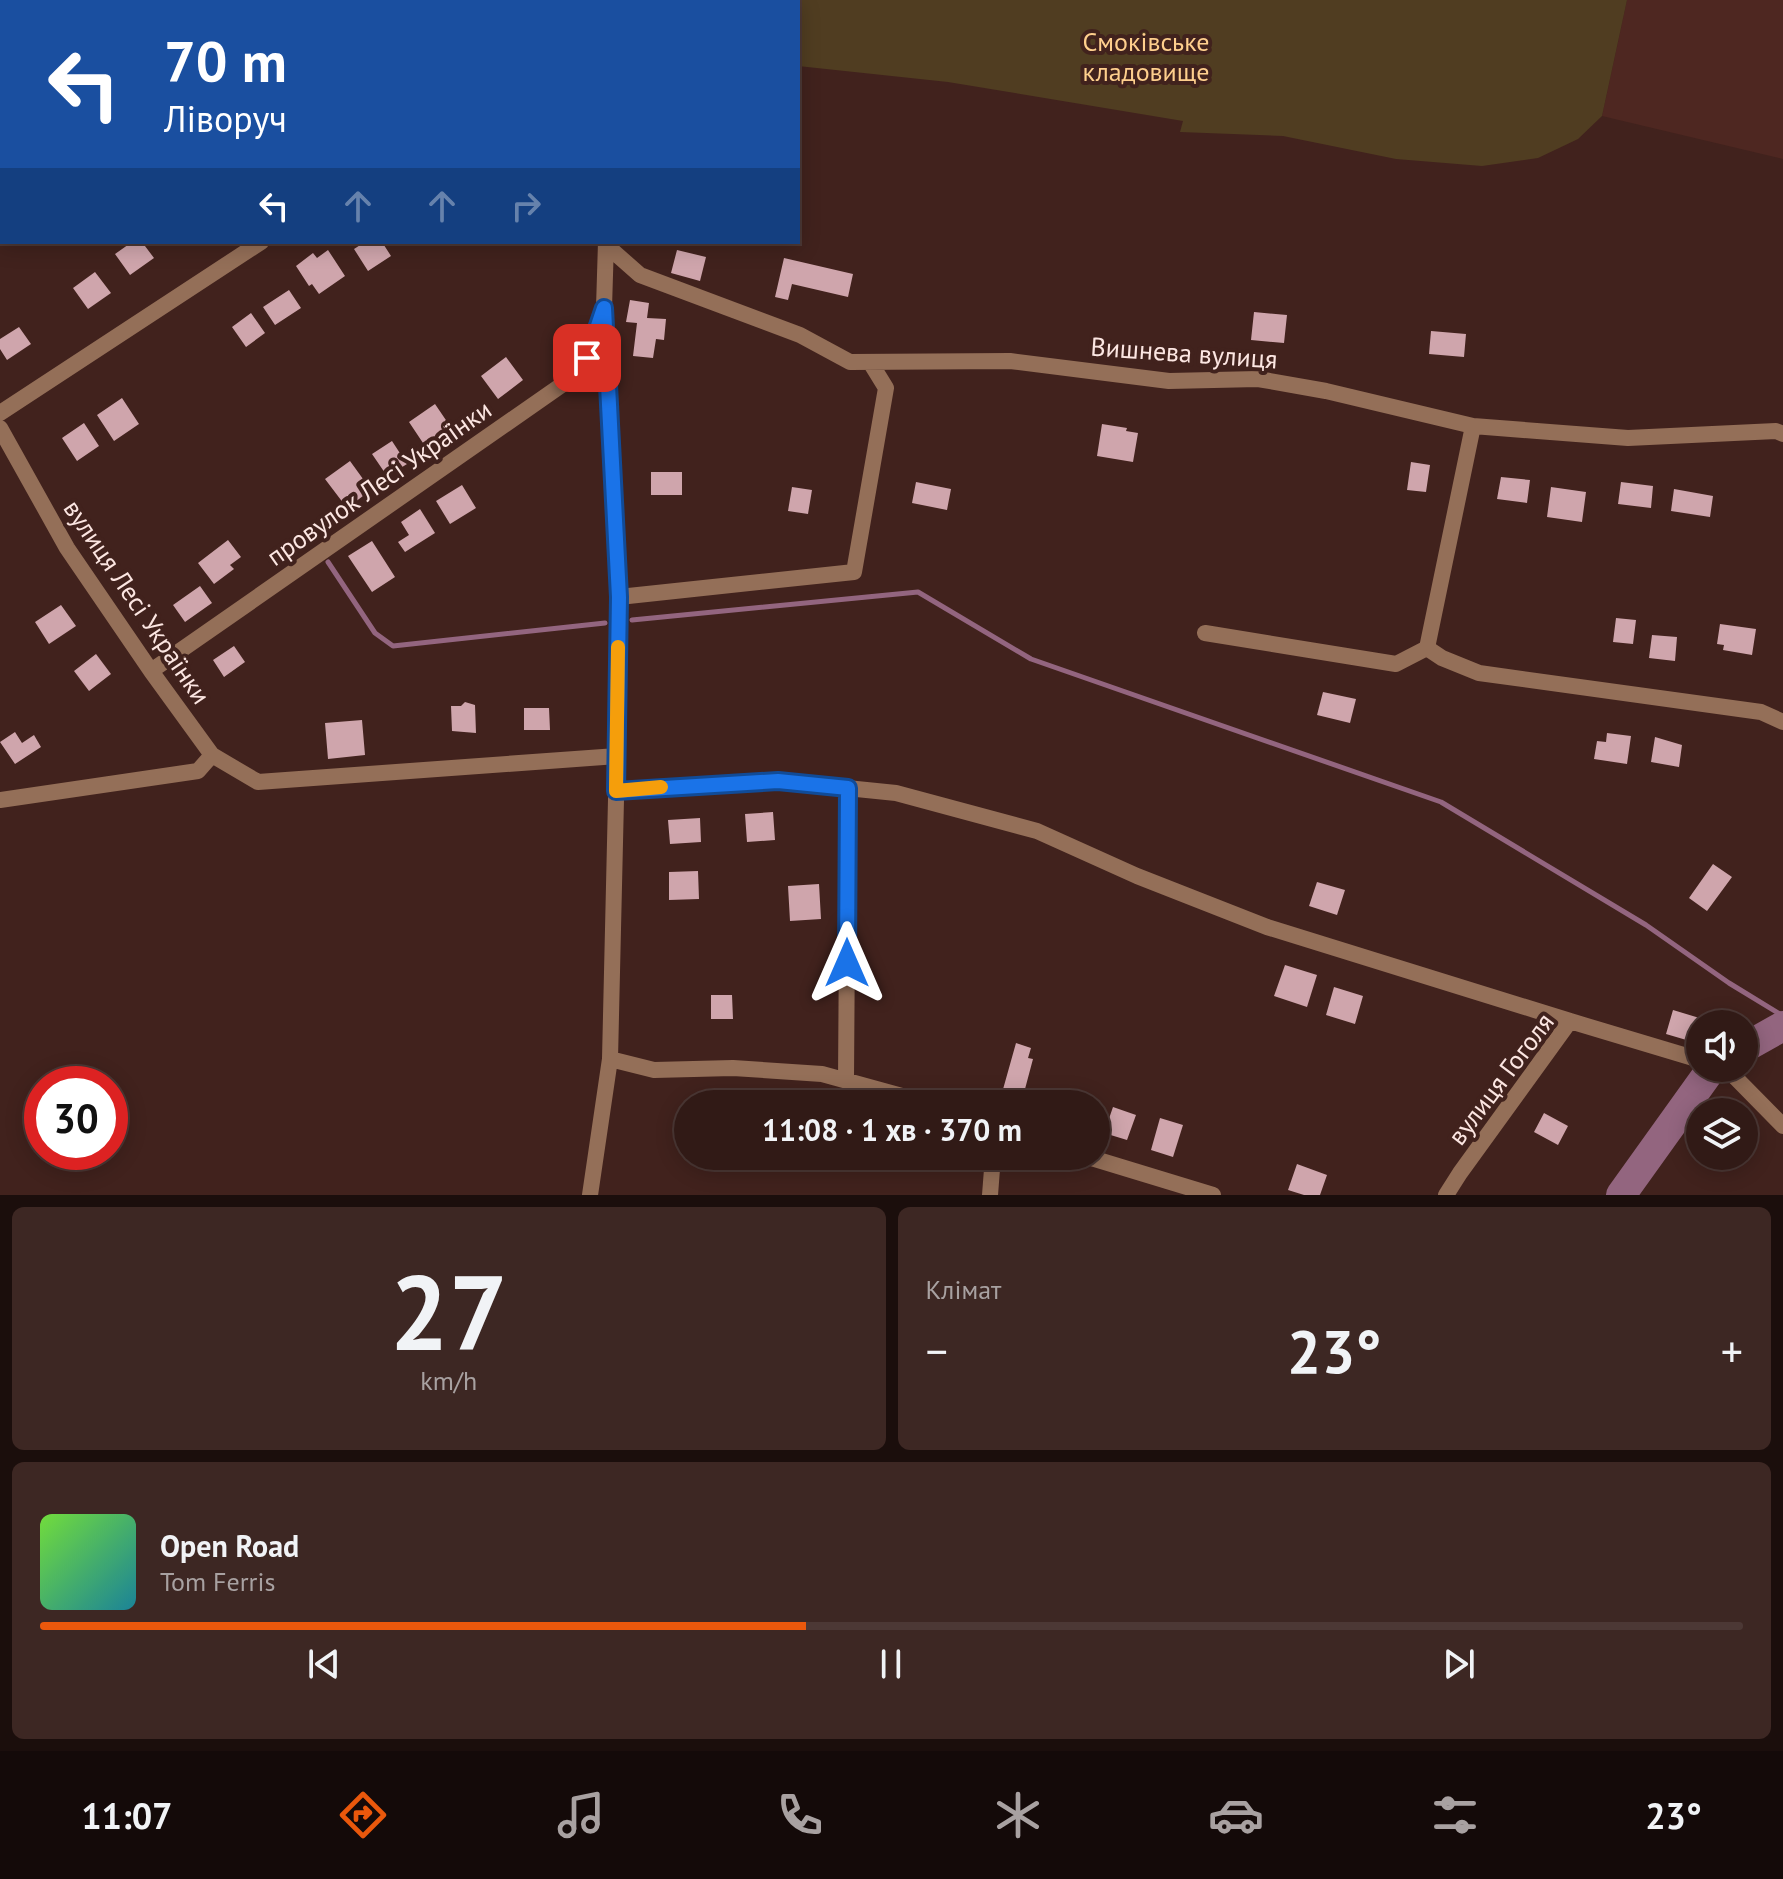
<!DOCTYPE html>
<html lang="uk">
<meta charset="utf-8">
<style>
:root{--surface:#311a16;--page:#3d2723;--text:#f1f3f6;--muted:#a8a1a1;--line:#4c3835;--accent:#ea580c}
body{margin:0;font-family:"PT Sans",sans-serif;background:var(--page);color:var(--text);height:100vh;display:flex;flex-direction:column;font-size:30px;white-space:nowrap}
*{box-sizing:border-box;margin:0}
p{font-size:26px;color:var(--muted)}
.icon{flex:none;width:44px;height:44px;fill:none;stroke:currentColor;stroke-width:2;stroke-linecap:round;stroke-linejoin:round}
.map{position:relative;height:1195px;overflow:hidden}
.panel{display:flex;flex-direction:column;gap:12px;padding:12px;background:#1b0e0c;flex:1}
.panel>*{flex:none}
.guide{position:absolute;left:0px;top:0px;width:800px;height:244px;box-shadow:0 4px 20px #0003,0 0 0 2px var(--line);background:#1a4fa0;color:#fff;overflow:hidden}
.buttons{position:absolute;left:1686px;top:1010px;display:grid;gap:16px}
.buttons a{display:grid;place-items:center;width:72px;height:72px;border-radius:50%;background:var(--surface);box-shadow:0 4px 20px #0003,0 0 0 2px var(--line);font-size:40px}
.speed{position:absolute;left:24px;top:1066px;display:flex;gap:16px;font-size:40px;font-weight:700;text-align:center}
.speed>*{display:grid;place-content:center;width:104px;height:104px;border-radius:50%;background:var(--surface);box-shadow:0 4px 20px #0003,0 0 0 2px var(--line);line-height:1}
.speed .limit{border:12px solid #d22;background:#fff;color:#111}
.pin{position:absolute;display:grid;place-items:center;width:68px;height:68px;color:#fff;margin:-34px;border-radius:16px;box-shadow:0 4px 12px #0006}
.me{position:absolute;width:88px;margin:-44px;rotate:0deg;stroke-linejoin:round;filter:drop-shadow(0 0 6px #0008)}
.turn{display:flex;align-items:center;gap:28px;height:168px;padding:0 32px;font-size:36px}
.turn .icon{width:104px;height:104px;stroke-width:2.5}
.turn b{display:block;font-size:56px;line-height:68px}
.lanes{display:flex;align-items:center;height:76px;padding:0 32px;background:#0003;justify-content:center;gap:40px;direction:ltr}
.lanes .off{opacity:.35}
.big{font-size:60px;font-weight:600;line-height:1.1}
.panel .tile{flex:1;display:flex;flex-direction:column;justify-content:center;gap:12px;min-width:0;padding:0 28px;border-radius:12px;background:var(--page)}
.panel .dial{align-items:center;gap:0}
.dial b{font-size:104px;line-height:1}
.song{display:flex;align-items:center;gap:24px}
.cover{width:96px;height:96px;border-radius:12px;background:linear-gradient(135deg,hsl(100 70% 55%),hsl(190 70% 35%))}
.played{height:8px;border-radius:4px;background:linear-gradient(90deg,var(--accent) 45%,var(--line) 45%)}
.keys{display:flex;justify-content:space-around;direction:ltr}
.heat{display:flex;justify-content:space-between;align-items:center;font-size:44px;direction:ltr}
.panel .tiles{flex:1;display:grid;gap:12px;grid-template-columns:1fr 1fr}
.tile:last-child{grid-column:span 2}
.trip{position:absolute;left:674px;top:1090px;width:436px;height:80px;border-radius:40px;background:var(--surface);box-shadow:0 4px 20px #0003,0 0 0 2px var(--line);font-weight:600;line-height:80px;text-align:center}
.tab-bar{display:flex;height:128px;justify-content:space-around;align-items:center;background:#140a09;color:var(--muted)}
.tab-bar .icon{width:56px;height:56px}
.tab-bar .on{color:var(--accent)}
.tab-bar b{font-size:36px;color:var(--text)}
.map>svg:first-child{display:block}
</style>
<div class="map">
<svg width="1783" height="1195" viewBox="0 0 1783 1195">
<rect width="100%" height="100%" fill="#41221d"/>
<path fill="#4e2721" d="M1627,0H1783V159L1602,116Z"/>
<path fill="#503d21" d="M631,0H1627L1602,116L1578,139L1538,158L1482,166L1396,159L1283,136L1180,132L1183,121L948,82L798,66V2Z"/>
<g fill="none" stroke-linecap="round" stroke-linejoin="round">
<path stroke="#93657f" stroke-width="5" d="M328,562L375,633L393,646L605,623
M632,620L918,592L1031,659L1441,802L1646,925L1729,983L1783,1016"/>
<path stroke="#93657f" stroke-width="30" d="M1744,1048L1783,1026
M1621,1195L1712,1068"/>
</g>
<path fill="#cfa5ac" d="M132,242H142L154,258L130,275L115,254Z
M365,242H382L391,256L368,271L354,249Z
M328,250L345,276L319,294L312,284L309,286L296,266L313,253L317,258Z
M677,250L706,257L700,281L671,273Z
M784,258L853,274L848,297L792,284L788,300L775,297Z
M95,272L111,293L88,309L73,288Z
M289,290L301,308L275,325L263,307Z
M630,300L649,303L647,318L666,319L664,340L656,339L653,358L633,356L637,323L626,322Z
M1254,312L1287,315L1284,343L1251,340Z
M251,313L265,333L246,347L232,327Z
M19,327L31,344L7,360L0,349V339Z
M1431,331L1466,334L1464,357L1429,354Z
M506,357L523,380L498,399L481,376Z
M122,398L139,424L114,441L97,415Z
M435,404L452,429L425,446L409,422Z
M84,423L99,446L77,461L62,438Z
M1102,424L1127,428L1126,431L1138,433L1133,462L1097,456Z
M392,441L407,464L391,474L385,473L372,454Z
M350,461L371,490L347,508L325,479Z
M1411,462L1430,465L1426,492L1407,490Z
M651,472H682V495H651Z
M1501,477L1530,480L1527,503L1497,499Z
M916,482L951,489L947,510L912,503Z
M1621,482L1653,486L1651,508L1618,504Z
M462,485L476,508L450,524L436,501Z
M792,487L812,490L808,514L788,511Z
M1551,487L1586,492L1582,522L1547,517Z
M1674,489L1713,496L1710,517L1671,511Z
M420,509L435,533L405,552L398,542L409,535L401,522Z
M228,540L241,557L230,565L234,569L214,584L198,563Z
M372,541L395,577L372,592L348,556Z
M200,586L212,603L185,622L173,605Z
M61,605L76,626L49,644L35,622Z
M1616,618L1636,620L1633,644L1613,642Z
M1720,624L1756,629L1752,655L1723,650L1724,645L1717,644Z
M1652,635L1677,637L1675,661L1649,658Z
M234,646L245,662L224,677L213,660Z
M96,654L111,674L89,691L74,671Z
M1323,692L1356,699L1350,723L1317,715Z
M465,702L475,705L476,733L452,731L451,706H461Z
M524,708H549L550,730H524Z
M362,720L365,755L328,759L325,723Z
M15,732L22,743L34,735L41,747L15,764L0,742Z
M1607,733L1631,736L1627,764L1594,759L1597,741L1606,742Z
M1655,737L1682,745L1679,767L1651,762Z
M773,812L775,840L747,842L745,814Z
M700,818L701,842L670,844L668,820Z
M1713,864L1732,877L1707,911L1689,898Z
M698,871L699,899L669,900V872Z
M1317,882L1345,890L1337,915L1309,906Z
M819,884L821,919L790,921L788,886Z
M1285,965L1317,975L1307,1007L1274,996Z
M1334,987L1363,996L1355,1024L1326,1015Z
M711,995H732L733,1019H711Z
M1673,1010L1716,1023L1715,1024H1700V1044L1666,1034Z
M1016,1043L1031,1048L1028,1058L1033,1059L1021,1104L1000,1100Z
M1113,1107L1136,1115L1127,1140L1104,1133Z
M1544,1113L1568,1126L1558,1145L1534,1132Z
M1160,1118L1183,1125L1173,1157L1151,1150Z
M1297,1164L1327,1175L1320,1195H1304L1288,1190Z"/>
<g fill="none" stroke-linecap="round" stroke-linejoin="round">
<path stroke="#946f58" stroke-width="16" d="M101,0L103,2
M610,2V0
M606,245L640,275L800,335L850,362L1010,361L1169,381L1258,379L1326,391L1473,426L1628,438L1776,431L1783,434
M0,413L261,242
M0,428L67,548L151,671L212,755L258,782L617,756
M619,597L854,572L886,388L870,362
M1205,633L1396,664L1427,648L1442,658L1479,673L1761,712L1783,722
M1427,648L1473,426
M151,671L566,382L587,358L601,316
M616,791L778,781L896,793L1037,831L1137,876L1267,927L1570,1021
M0,800L198,771L212,755
M610,1059L654,1070L733,1068L822,1074L931,1104
M1726,1068L1783,1126
M846,1080L848,788
M1085,1156L1213,1195
M590,1195L610,1059L617,756L619,597L604,308L606,242
M990,1195L993,1156
M1446,1195L1460,1173L1570,1021L1700,1060"/>
</g>
<g fill="none" stroke-linecap="round" stroke-linejoin="round">
<defs>
<path id="route" d="M587,358L604,308L619,597L616,791L778,781L848,788L847,963"/>
</defs>
<use href="#route" stroke="#114b97" stroke-width="20"/>
<use href="#route" stroke="#1a73e8" stroke-width="14"/>
<path stroke="#f59e0b" stroke-width="14" d="M618,647L616,791L661,787"/>
</g>
<g text-anchor="middle" stroke-width="8" stroke-linejoin="round" paint-order="stroke">
<g font-size="26" fill="#fecf8d" stroke="#41221d">
<text x="1146" y="51">Смоківське<tspan x="1146" dy="30">кладовище</tspan></text>
</g>
<g font-size="26" fill="#fce6e2" stroke="#41221d">
<text transform="translate(1184 353) rotate(4)" y="9">Вишнева вулиця</text>
<text transform="translate(379 483) rotate(-35)" y="9">провулок Лесі Українки</text>
<text transform="translate(137 602) rotate(56)" y="9">вулиця Лесі Українки</text>
<text transform="translate(1501 1079) rotate(-53)" y="9">вулиця Гоголя</text>
</g>
</g>
</svg>
<div class="buttons">
<a><svg class="icon" aria-label="sound" viewBox="0 0 24 24"><path d="M4 9h4l5-4v14l-5-4H4zM17 9q2 3 0 6"/></svg></a>
<a><svg class="icon" aria-label="layers" viewBox="0 0 24 24"><path d="M12 4l9 5-9 5-9-5zM3 14l9 5 9-5"/></svg></a>
</div>
<div class="speed"><div class="limit">30</div></div>
<div class="pin" style="left:587px;top:358px;background:#d93025"><svg class="icon" aria-label="arrive" viewBox="0 0 24 24"><path d="M6 21V4h12l-3 4 3 4H6"/></svg></div>
<svg class="me" style="left:847px;top:963px" viewBox="-20 -20 40 40"><path d="M0-17L14 15 0 8-14 15z" fill="#1a73e8" stroke="#fff" stroke-width="4"/></svg>
<div class="trip">11:08 · 1 хв · 370 m</div>
<div class="guide">
<div class="turn"><svg class="icon" aria-label="left" viewBox="0 0 24 24"><path d="M17 20v-9H6M10 6l-5 5 5 5"/></svg><div><b>70 m</b>Ліворуч</div></div>
<div class="lanes"><svg class="icon" aria-label="left" viewBox="0 0 24 24"><path d="M17 20v-9H6M10 6l-5 5 5 5"/></svg><svg class="icon off" aria-label="ahead" viewBox="0 0 24 24"><path d="M12 20V5M6 11l6-6 6 6"/></svg><svg class="icon off" aria-label="ahead" viewBox="0 0 24 24"><path d="M12 20V5M6 11l6-6 6 6"/></svg><svg class="icon off" aria-label="right" viewBox="0 0 24 24"><path d="M7 20v-9h11M14 6l5 5-5 5"/></svg></div>
</div>
</div>
<section class="panel">
<div class="tiles">
<div class="tile dial"><b>27</b><p>km/h</p></div>
<div class="tile"><p>Клімат</p>
<div class="heat"><a>−</a><b class="big">23°</b><a>+</a></div>
</div>
<div class="tile">
<div class="song"><i class="cover"></i><div><b>Open Road</b><p>Tom Ferris</p></div></div>
<div class="played"></div>
<div class="keys"><svg class="icon" aria-label="previous" viewBox="0 0 24 24"><path d="M18 5L8 12l10 7zM5 5v14"/></svg><svg class="icon" aria-label="pause" viewBox="0 0 24 24"><path d="M8 5v14M16 5v14"/></svg><svg class="icon" aria-label="next" viewBox="0 0 24 24"><path d="M6 5l10 7-10 7zM19 5v14"/></svg></div>
</div>
</div>
</section>
<nav class="tab-bar">
<b>11:07</b>
<svg class="icon on" aria-label="directions" viewBox="0 0 24 24"><path d="M12 3l9 9-9 9-9-9zM9 14v-3h6M13 9l2 2-2 2"/></svg>
<svg class="icon" aria-label="music" viewBox="0 0 24 24"><path d="M9 18V5l10-2v13"/><circle cx="6" cy="18" r="3"/><circle cx="16" cy="16" r="3"/></svg>
<svg class="icon" aria-label="phone" viewBox="0 0 24 24"><path d="M5 4h4l2 5-3 2q2 4 5 5l2-3 5 2v4C11 20 4 13 5 4z"/></svg>
<svg class="icon" aria-label="climate" viewBox="0 0 24 24"><path d="M12 3v18M4 7l16 10M4 17L20 7"/></svg>
<svg class="icon" aria-label="car" viewBox="0 0 24 24"><path d="M5 17H2v-5l4-1 3-4h7l3 4 3 1v5h-3M9 17h6M6 11h13"/><circle cx="7" cy="17" r="2"/><circle cx="17" cy="17" r="2"/></svg>
<svg class="icon" aria-label="filters" viewBox="0 0 24 24"><path d="M4 7h16M4 17h16"/><circle cx="9" cy="7" r="2"/><circle cx="15" cy="17" r="2"/></svg>
<b>23°</b>
</nav>
